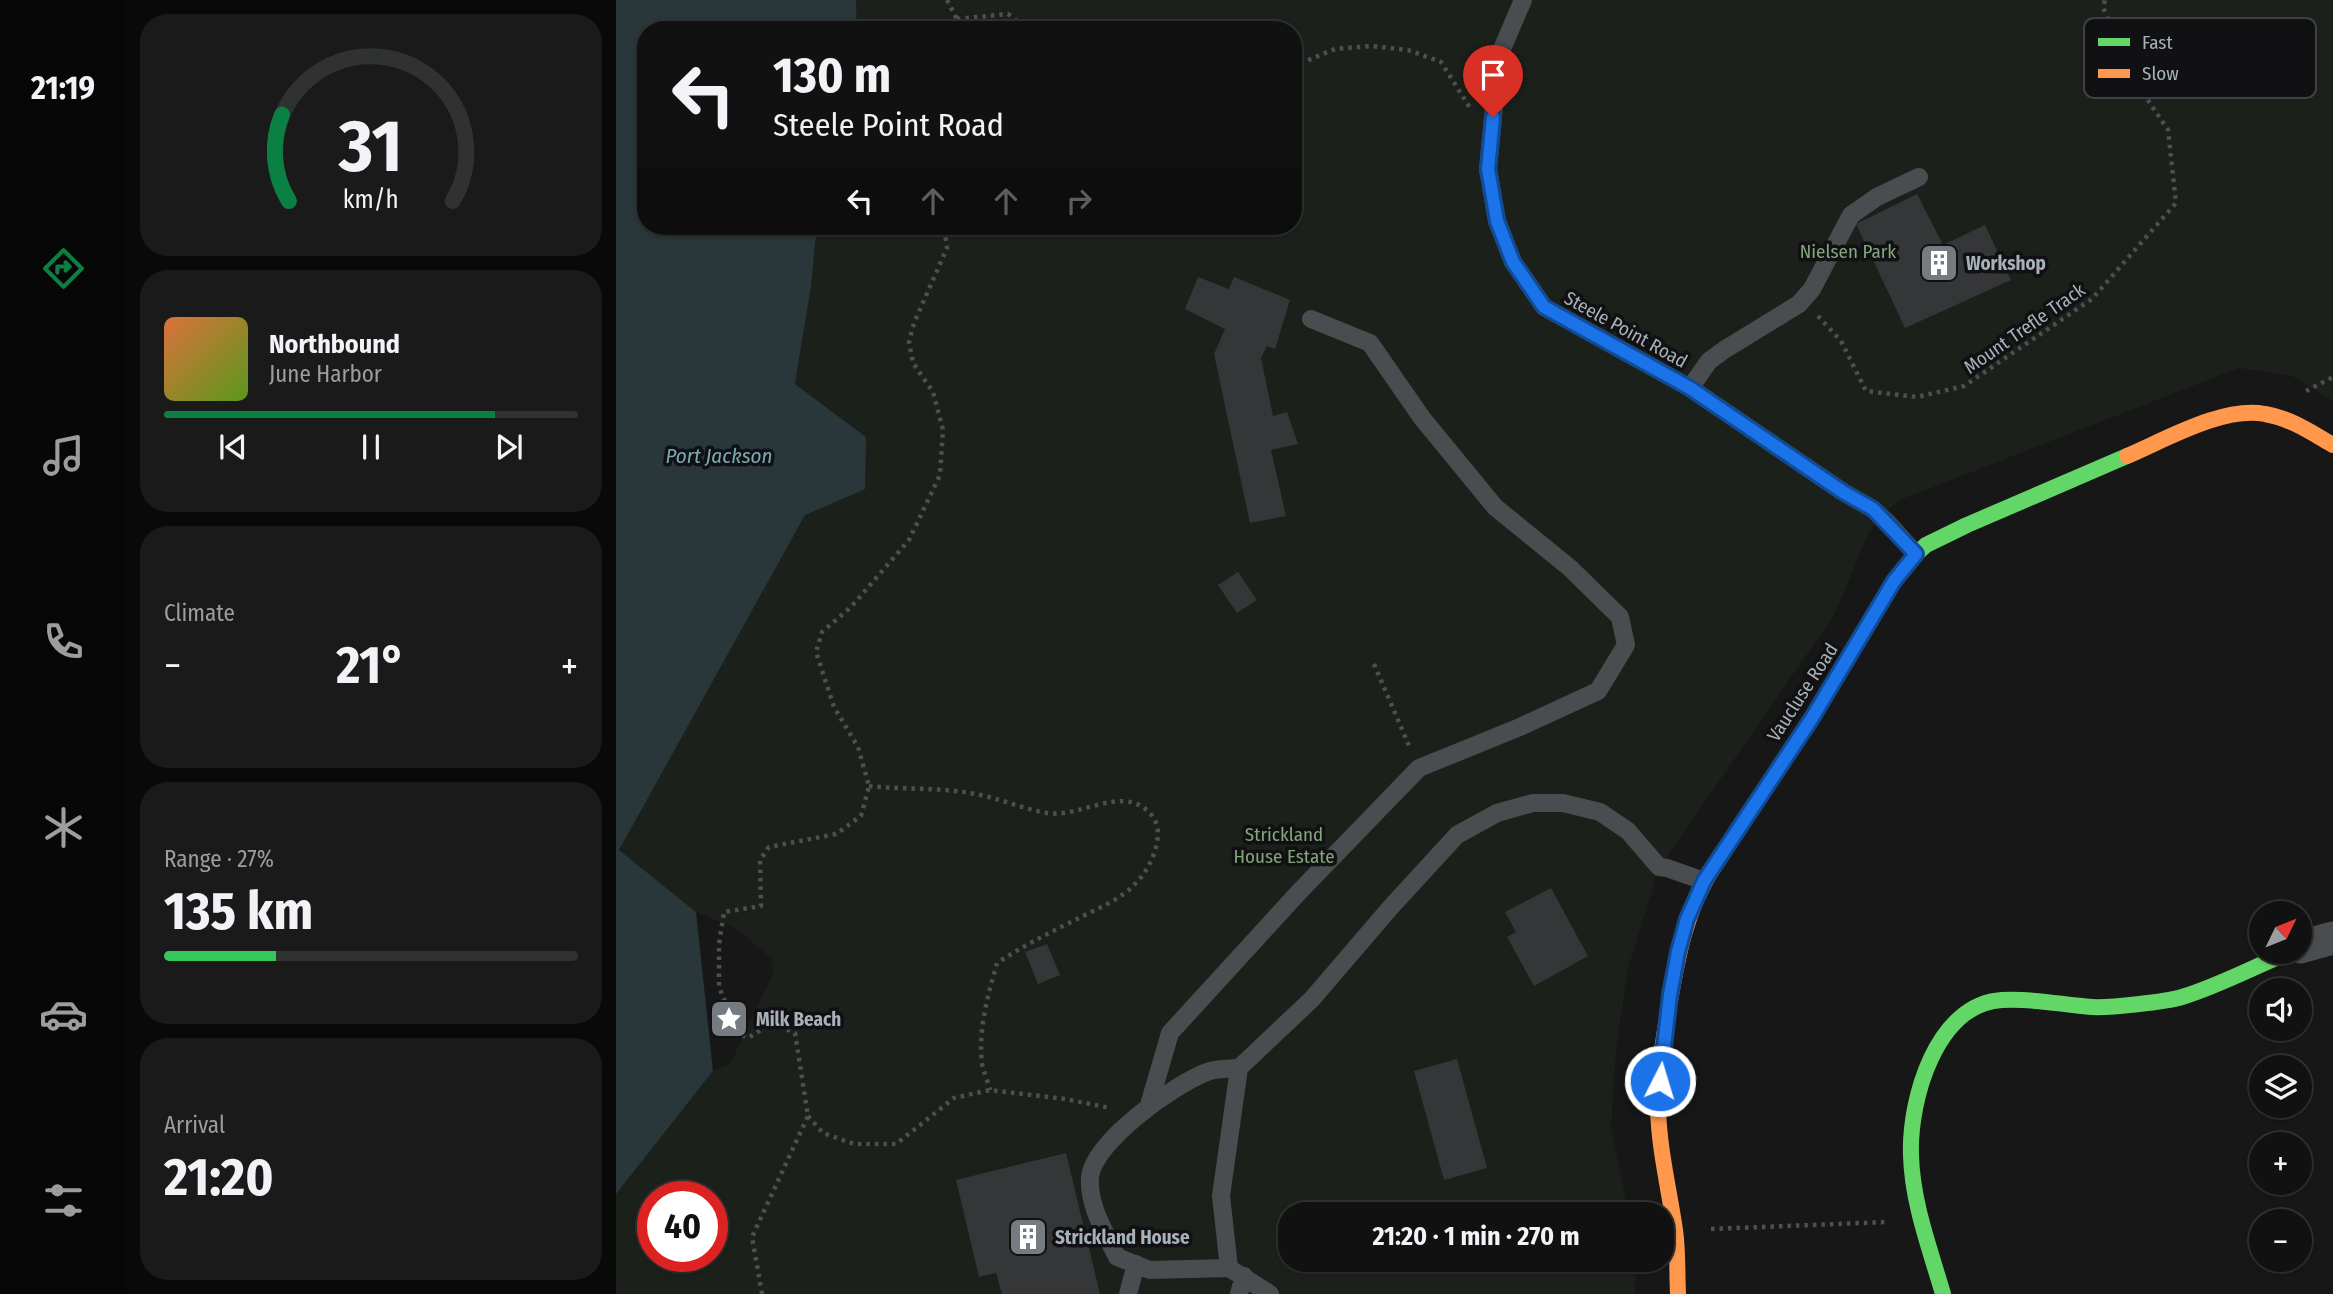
<!DOCTYPE html>
<meta charset="utf-8">
<style>
:root{--surface:#111;--page:#1a1a1a;--text:#f1f3f6;--muted:#9c9d9f;--line:#303131;--accent:#0b8043}
body{margin:0;font-family:"Fira Sans Condensed",sans-serif;background:var(--page);color:var(--text);height:100vh;display:flex;flex-direction:column;font-size:26px;white-space:nowrap}
*{box-sizing:border-box;margin:0}
p{font-size:23px;color:var(--muted)}
.icon{flex:none;width:38px;height:38px;fill:none;stroke:currentColor;stroke-width:2;stroke-linecap:round;stroke-linejoin:round}
.map{position:relative;flex:1;overflow:hidden}
.sheet{display:flex;flex-direction:column;gap:14px;padding:14px;background:#090909;width:490px}
.sheet>*{flex:none}
.top-card{position:absolute;left:21px;top:21px;width:665px;height:214px;border-radius:28px;box-shadow:0 2px 5px #0004,0 0 0 2px var(--line);background:#111;color:var(--text);overflow:hidden}
.needle{width:46px;rotate:47deg}
.tools{position:absolute;left:1633px;top:901px;display:grid;gap:14px}
.tools a{display:grid;place-items:center;width:63px;height:63px;border-radius:50%;background:var(--surface);box-shadow:0 2px 5px #0004,0 0 0 2px var(--line);font-size:35px}
.speed{position:absolute;left:21px;top:1181px;display:flex;gap:14px;font-size:35px;font-weight:700;text-align:center}
.speed>*{display:grid;place-content:center;width:91px;height:91px;border-radius:50%;background:var(--surface);box-shadow:0 2px 5px #0004,0 0 0 2px var(--line);line-height:1}
.speed .limit{border:10px solid #d22;background:#fff;color:#111}
.pin{position:absolute;display:grid;place-items:center;width:60px;height:60px;color:#fff;margin:-72px -30px;border-radius:50% 50% 50% 0;rotate:-45deg;box-shadow:0 0 7px #0007}
.pin .icon{rotate:45deg}
.me{position:absolute;width:77px;margin:-38px;rotate:5deg;stroke-linejoin:round;filter:drop-shadow(0 0 5px #0008)}
.turn{display:flex;align-items:center;gap:24px;height:147px;padding:0 21px;font-size:32px}
.turn .icon{width:91px;height:91px;stroke-width:2.5}
.turn b{display:block;font-size:49px;line-height:60px}
.lanes{display:flex;align-items:center;height:66px;padding:0 21px;background:#0003;justify-content:center;gap:35px;direction:ltr}
.lanes .off{opacity:.35}
.big{font-size:52px;font-weight:700;line-height:1.1}
.sheet .tile{flex:1;display:flex;flex-direction:column;justify-content:center;gap:10px;min-width:0;padding:0 24px;border-radius:28px;background:var(--page)}
.sheet .dial{align-items:center;gap:0}
.dial svg{height:182px;overflow:visible;fill:none;stroke:var(--line);stroke-width:7;stroke-linecap:round;text-anchor:middle}
.dial text{fill:var(--text);stroke:none}
.song{display:flex;align-items:center;gap:21px}
.cover{width:84px;height:84px;border-radius:10px;background:linear-gradient(135deg,hsl(20 70% 55%),hsl(90 70% 35%))}
.played{height:7px;border-radius:4px;background:linear-gradient(90deg,var(--accent) 80%,var(--line) 80%)}
.keys{display:flex;justify-content:space-around;direction:ltr}
.heat{display:flex;justify-content:space-between;align-items:center;font-size:38px;direction:ltr}
.charge{height:10px;border-radius:5px;background:linear-gradient(90deg,#34c759 27%,var(--line) 0)}
.trip{position:absolute;left:662px;top:1202px;width:396px;height:70px;border-radius:28px;background:var(--surface);box-shadow:0 2px 5px #0004,0 0 0 2px var(--line);font-weight:700;line-height:70px;text-align:center}
main{display:flex;flex:1;min-height:0}
.dock{display:flex;flex-direction:column;width:126px;justify-content:space-around;align-items:center;background:#070707;color:var(--muted)}
.dock .icon{width:49px;height:49px}
.dock .on{color:var(--accent)}
.dock b{font-size:32px;color:var(--text)}
.map>svg:first-child{display:block}
</style>
<main>
<nav class="dock">
<b>21:19</b>
<svg class="icon on" aria-label="directions" viewBox="0 0 24 24"><path d="M12 3l9 9-9 9-9-9zM9 14v-3h6M13 9l2 2-2 2"/></svg>
<svg class="icon" aria-label="music" viewBox="0 0 24 24"><path d="M9 18V5l10-2v13"/><circle cx="6" cy="18" r="3"/><circle cx="16" cy="16" r="3"/></svg>
<svg class="icon" aria-label="phone" viewBox="0 0 24 24"><path d="M5 4h4l2 5-3 2q2 4 5 5l2-3 5 2v4C11 20 4 13 5 4z"/></svg>
<svg class="icon" aria-label="climate" viewBox="0 0 24 24"><path d="M12 3v18M4 7l16 10M4 17L20 7"/></svg>
<svg class="icon" aria-label="car" viewBox="0 0 24 24"><path d="M5 17H2v-5l4-1 3-4h7l3 4 3 1v5h-3M9 17h6M6 11h13"/><circle cx="7" cy="17" r="2"/><circle cx="17" cy="17" r="2"/></svg>
<svg class="icon" aria-label="filters" viewBox="0 0 24 24"><path d="M4 7h16M4 17h16"/><circle cx="9" cy="7" r="2"/><circle cx="15" cy="17" r="2"/></svg>
</nav>
<section class="sheet">
<div class="tile dial"><svg viewBox="0 0 100 80">
<path d="M14 69A42 42 0 1 1 86 69"/>
<path d="M14 69A42 42 0 0 1 11 31" stroke="#0b8043"/>
<text x="50" y="56" font-size="32" font-weight="700">31</text>
<text x="50" y="72" font-size="11">km/h</text>
</svg></div>
<div class="tile">
<div class="song"><i class="cover"></i><div><b>Northbound</b><p>June Harbor</p></div></div>
<div class="played"></div>
<div class="keys"><svg class="icon" aria-label="previous" viewBox="0 0 24 24"><path d="M18 5L8 12l10 7zM5 5v14"/></svg><svg class="icon" aria-label="pause" viewBox="0 0 24 24"><path d="M8 5v14M16 5v14"/></svg><svg class="icon" aria-label="next" viewBox="0 0 24 24"><path d="M6 5l10 7-10 7zM19 5v14"/></svg></div>
</div>
<div class="tile"><p>Climate</p>
<div class="heat"><a>−</a><b class="big">21°</b><a>+</a></div>
</div>
<div class="tile"><p>Range · 27%</p><b class="big">135 km</b><div class="charge"></div></div>
<div class="tile"><p>Arrival</p><b class="big">21:20</b></div>
</section>
<div class="map">
<svg width="1717" height="1294" viewBox="0 0 1717 1294">
<rect width="100%" height="100%" fill="#171717"/>
<path fill="#1b211a" fill-rule="evenodd" d="M240,0H1717V401L1676,376L1623,368L1281,501L1253,532L1218,615L1043,868L1012,968L1000,1049L995,1128L1013,1214H674V1260H1020L1019,1294H0V1193L97,1071L114,1064L157,974L156,959L120,928L80,912L2,850L189,514L250,437L179,384L195,286L201,226H677V30H241ZM37,1197H96V1256H37Z"/>
<path fill="#29363a" d="M0,0H240L241,30H30V226H201L195,286L179,384L250,437L249,489L189,515L3,850L80,912L97,1071L0,1194Z"/>
<path fill="#343637" d="M1301,194L1327,245L1369,225L1395,280L1289,328L1240,224Z
M582,277L613,289L618,277L674,300L659,349L651,346L645,358L657,416L671,412L682,444L655,450L670,516L634,523L598,354L609,329L569,309Z
M622,572L641,600L621,613L602,585Z
M935,888L972,956L918,986L891,937L900,932L889,912Z
M431,944L444,975L422,984L409,952Z
M841,1059L871,1168L828,1180L798,1071Z
M450,1153L484,1294H386L380,1273L363,1277L340,1180Z"/>
<g fill="none" stroke-linecap="round" stroke-linejoin="round">
<path stroke="#4d4f51" stroke-width="4.5" stroke-dasharray="3.5 5" stroke-linecap="butt" d="M331,0L341,19L334,30
M341,19L392,14L412,30
M677,54L690,61L719,49L755,46L792,50L825,62L854,108
M1202,316L1225,341L1250,391L1301,397L1348,386L1476,299L1560,203L1552,130L1511,69L1487,7L1489,0
M1690,391L1717,377
M758,664L794,748
M253,786C288,790 324,787 359,794C383,798 407,809 431,813C465,818 505,785 533,812C538,817 541,823 542,831C542,851 533,869 520,883C505,900 480,909 461,919C433,933 407,946 381,963C372,995 362,1029 366,1063C367,1072 372,1081 374,1090
M192,1116L207,1133L238,1144H280L338,1098L374,1090L449,1099L494,1108
M1095,1229L1271,1222
M146,1294L136,1237L192,1116L179,1033L156,1023L132,1038L122,1033L103,987V944L108,912L145,906L144,860L153,847L220,834L245,816L253,786L242,747L218,707L200,652L206,632L235,607L293,540L324,475L327,430L317,392L297,363L293,342L298,323L331,248L328,226"/>
<path stroke="#4a4d50" stroke-width="18" d="M907,0L883,56L872,169L881,221L897,262L928,307L1074,388L1227,492L1257,509L1272,523L1300,554
M1074,388L1093,361L1108,350L1183,304L1196,289L1235,215L1261,197L1303,177
M623,1068C613,1069 600,1068 591,1072C559,1084 478,1141 474,1177C472,1206 489,1232 501,1257L534,1270L613,1268L605,1196L623,1068L696,999L774,908L841,835L881,813L917,803H947L984,812L1012,831L1043,867L1051,868L1088,881
M533,1105L554,1033L683,892L803,768L904,727L982,691L1010,645L1004,617L954,568L879,507L806,418L754,343L695,319
M613,1268L654,1294
M512,1294L520,1264
M623,1294L628,1276"/>
<path stroke="#4a4d50" stroke-width="33" d="M1684,947L1717,938"/>
<path stroke="#63d668" stroke-width="16" d="M1099,865L1196,718L1278,581L1300,554L1310,545L1351,525L1511,456
M1327,1294C1314,1249 1296,1202 1295,1155C1293,1100 1320,1004 1386,1000C1416,998 1447,1005 1476,1007C1494,1008 1549,1002 1566,997C1600,987 1640,966 1674,952"/>
<path stroke="#ff974d" stroke-width="16" d="M1511,456C1549,440 1607,406 1649,414C1674,418 1696,433 1717,445
M1062,1294C1061,1273 1062,1251 1059,1230C1053,1189 1043,1149 1042,1108C1041,1075 1047,1043 1052,1012C1061,959 1069,910 1099,865"/>
</g>
<g fill="none" stroke-linecap="round" stroke-linejoin="round">
<defs>
<path id="route" d="M877,117L872,169L881,221L897,262L928,307L1074,388L1227,492L1257,509L1300,554L1278,581L1196,718L1088,881L1071,919L1062,952L1054,995L1044,1081"/>
</defs>
<use href="#route" stroke="#114b97" stroke-width="18"/>
<use href="#route" stroke="#1a73e8" stroke-width="12"/>
</g>
<defs>
<symbol id="building-square" viewBox="-11 -11 22 22"><rect x="-9" y="-9" width="18" height="18" rx="4" fill="#757b80" stroke="#111113"/><path d="M-4-6H4V6H1V3H-1V6H-4ZM-2.5-4.3h1.7v1.8h-1.7ZM.8-4.3h1.7v1.8H.8ZM-2.5-1h1.7V.8h-1.7ZM.8-1h1.7V.8H.8Z" fill="#fff"/></symbol>
<symbol id="sight-square" viewBox="-11 -11 22 22"><rect x="-9" y="-9" width="18" height="18" rx="4" fill="#757b80" stroke="#111113"/><path d="M0-6L1.8-2.2L6-1.7L2.9 1.2L3.7 5.4L0 3.3L-3.7 5.4L-2.9 1.2L-6-1.7L-1.8-2.2Z" fill="#fff"/></symbol>
</defs>
<g fill-rule="evenodd">
<use href="#building-square" x="1301" y="241" width="44" height="44"/>
<use href="#sight-square" x="91" y="997" width="44" height="44"/>
<use href="#building-square" x="390" y="1215" width="44" height="44"/>
</g>
<g text-anchor="middle" stroke-width="7" stroke-linejoin="round" paint-order="stroke">
<g font-size="19" fill="#84a67c" stroke="#111113">
<text x="1232" y="258">Nielsen Park</text>
<text x="668" y="841">Strickland<tspan x="668" dy="22">House Estate</tspan></text>
</g>
<g font-size="19" font-weight="bold" fill="#a7b1b9" stroke="#111113" text-anchor="start">
<text x="1350" y="270">Workshop</text>
<text x="140" y="1026">Milk Beach</text>
<text x="439" y="1244">Strickland House</text>
</g>
<g font-size="19" fill="#a7b1b9" stroke="#111113">
<text transform="translate(1408 328) rotate(-35)" y="7">Mount Trefle Track</text>
<text transform="translate(1010 329) rotate(29)" y="7">Steele Point Road</text>
<text transform="translate(1186 692) rotate(-57)" y="7">Vaucluse Road</text>
</g>
<g font-size="21" font-style="italic" fill="#7baab7" stroke="#111113">
<text x="103" y="463">Port Jackson</text>
</g>
</g>
<rect x="1468" y="18" width="232" height="80" rx="10" fill="#111113" stroke="#3e4145" stroke-width="2"/>
<rect x="1482" y="38" width="32" height="8" fill="#63d668"/>
<rect x="1482" y="69" width="32" height="9" fill="#ff974d"/>
<g font-size="19" fill="#a7b1b9">
<text x="1526" y="49">Fast</text>
<text x="1526" y="80">Slow</text>
</g>
</svg>
<div class="tools">
<a><svg class="needle" viewBox="-14 -14 28 28"><path d="M0-13l5 13h-10z" fill="#e53935"/><path d="M0 13l5-13h-10z" fill="#9c9d9f"/></svg></a>
<a><svg class="icon" aria-label="sound" viewBox="0 0 24 24"><path d="M4 9h4l5-4v14l-5-4H4zM17 9q2 3 0 6"/></svg></a>
<a><svg class="icon" aria-label="layers" viewBox="0 0 24 24"><path d="M12 4l9 5-9 5-9-5zM3 14l9 5 9-5"/></svg></a>
<a>+</a>
<a>−</a>
</div>
<div class="speed"><div class="limit">40</div></div>
<div class="pin" style="left:877px;top:117px;background:#d93025"><svg class="icon" aria-label="arrive" viewBox="0 0 24 24"><path d="M6 21V4h12l-3 4 3 4H6"/></svg></div>
<svg class="me" style="left:1044px;top:1081px" viewBox="-20 -20 40 40"><circle r="17" fill="#1a73e8" stroke="#fff" stroke-width="3"/><path d="M0-11L8 9 0 5-8 9z" fill="#fff"/></svg>
<div class="trip">21:20 · 1 min · 270 m</div>
<div class="top-card">
<div class="turn"><svg class="icon" aria-label="left" viewBox="0 0 24 24"><path d="M17 20v-9H6M10 6l-5 5 5 5"/></svg><div><b>130 m</b>Steele Point Road</div></div>
<div class="lanes"><svg class="icon" aria-label="left" viewBox="0 0 24 24"><path d="M17 20v-9H6M10 6l-5 5 5 5"/></svg><svg class="icon off" aria-label="ahead" viewBox="0 0 24 24"><path d="M12 20V5M6 11l6-6 6 6"/></svg><svg class="icon off" aria-label="ahead" viewBox="0 0 24 24"><path d="M12 20V5M6 11l6-6 6 6"/></svg><svg class="icon off" aria-label="right" viewBox="0 0 24 24"><path d="M7 20v-9h11M14 6l5 5-5 5"/></svg></div>
</div>
</div>
</main>
